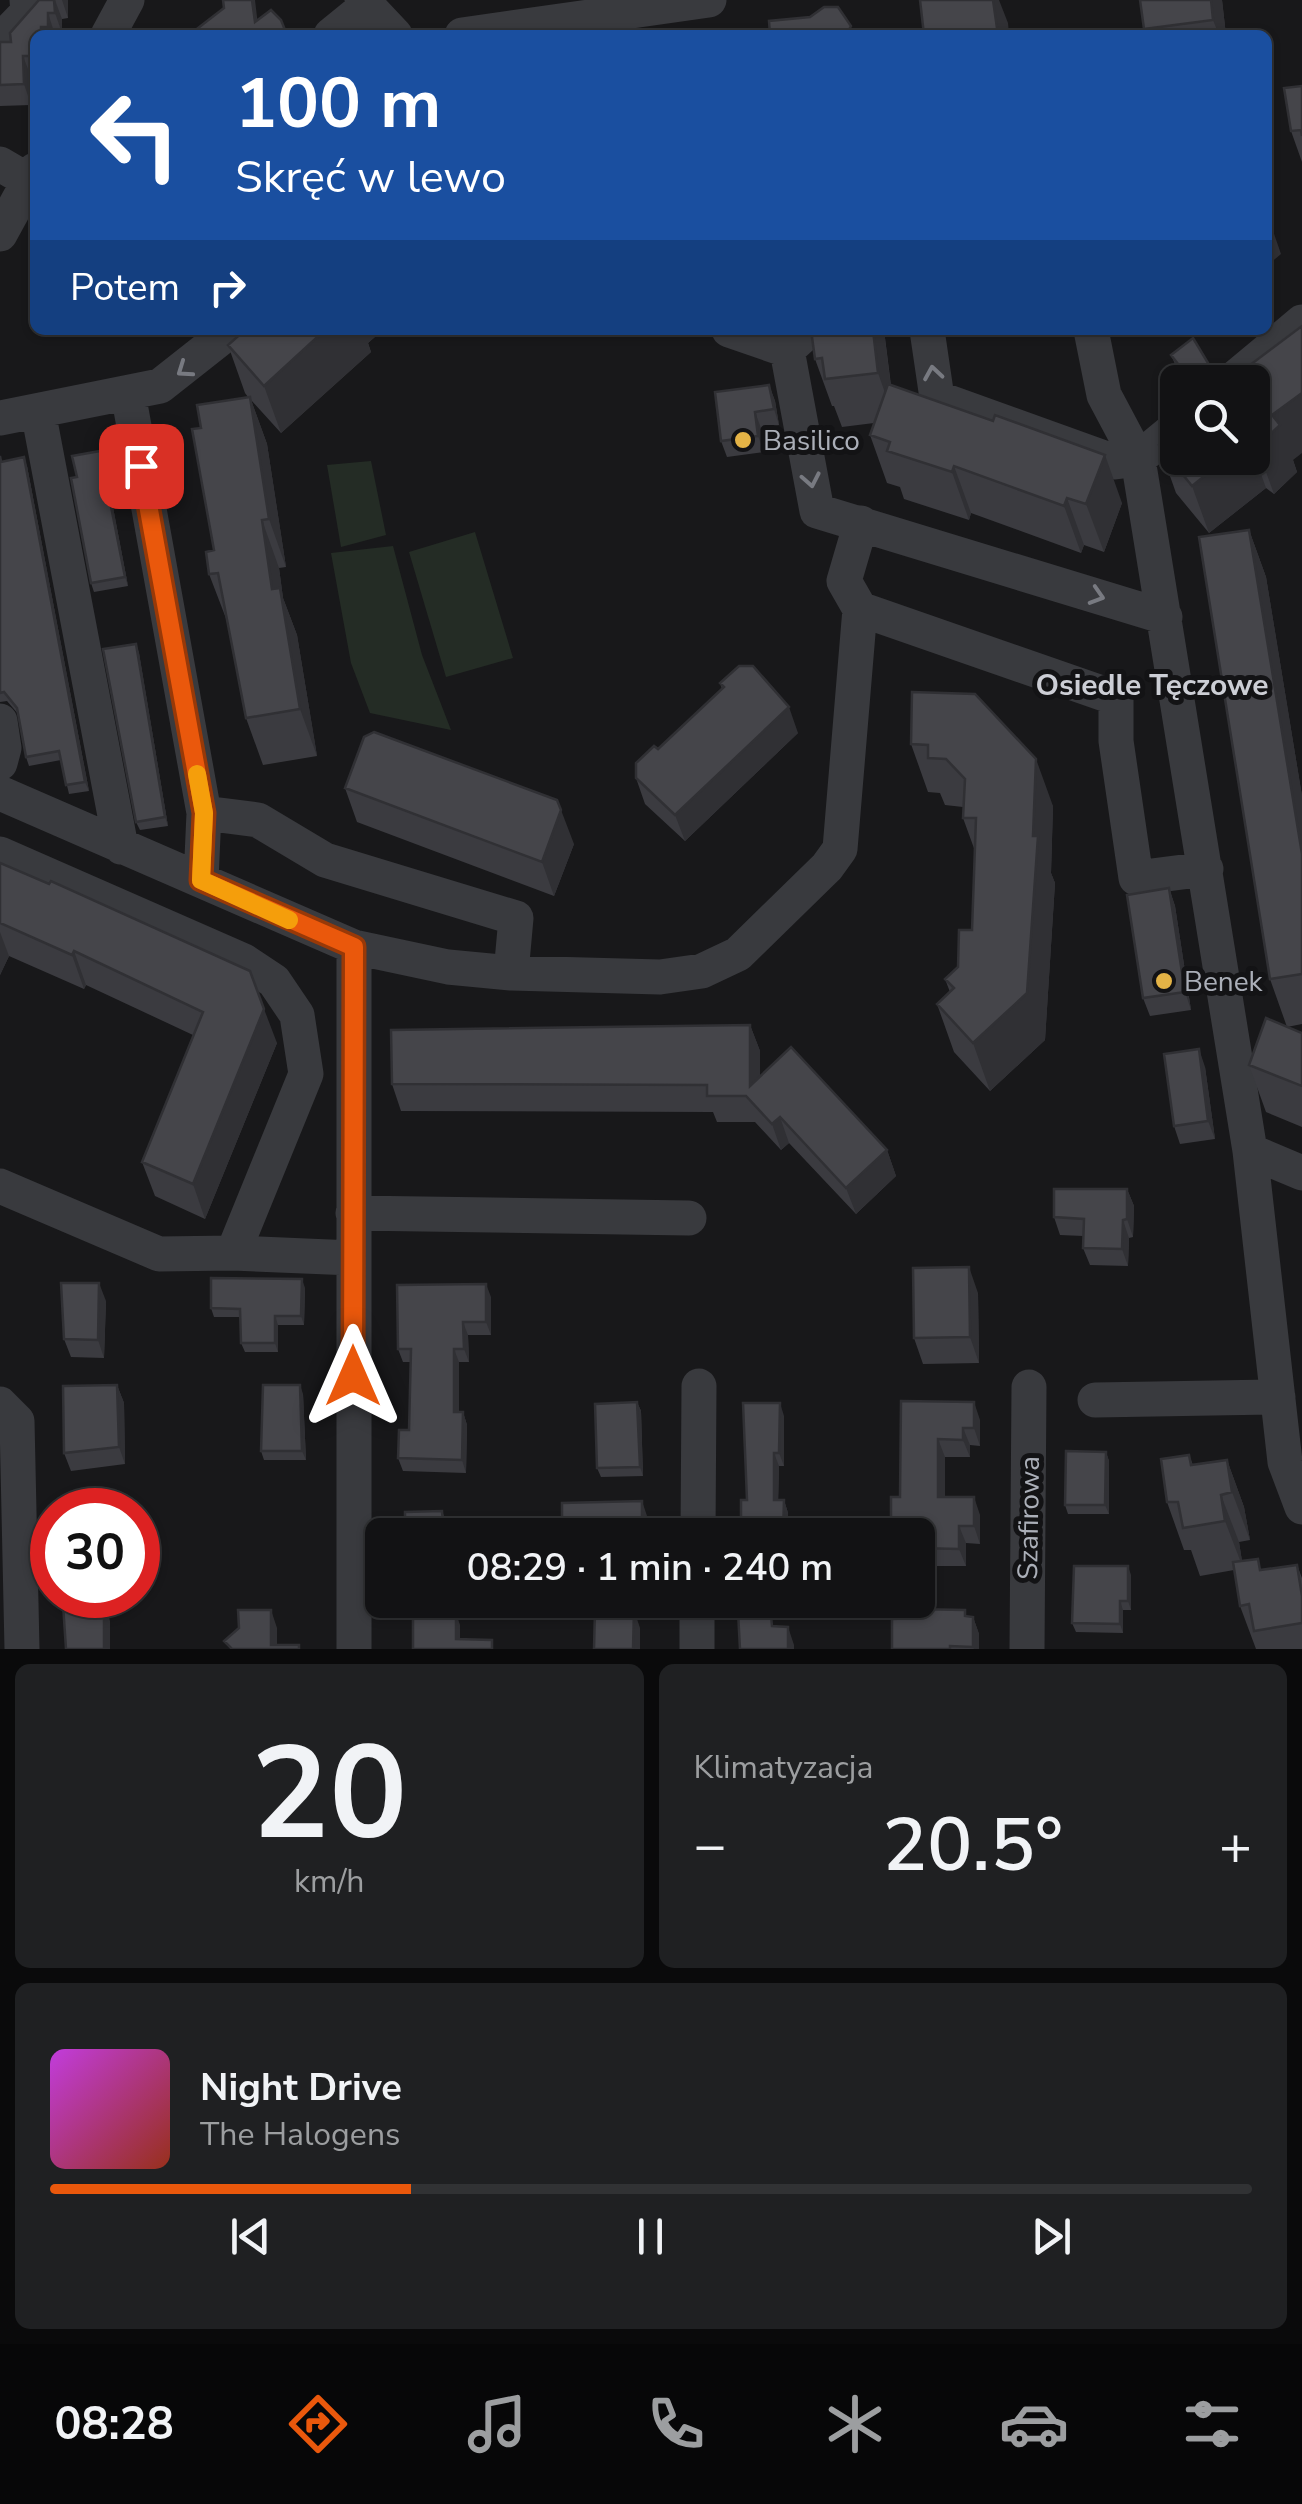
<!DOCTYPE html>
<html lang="pl">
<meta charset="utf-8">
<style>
:root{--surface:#121214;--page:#1f2022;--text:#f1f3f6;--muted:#9c9ea0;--line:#313234;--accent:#ea580c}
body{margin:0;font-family:"Nunito Sans",sans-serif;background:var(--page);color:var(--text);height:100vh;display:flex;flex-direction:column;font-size:38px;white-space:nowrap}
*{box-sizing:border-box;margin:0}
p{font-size:32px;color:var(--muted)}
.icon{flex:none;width:55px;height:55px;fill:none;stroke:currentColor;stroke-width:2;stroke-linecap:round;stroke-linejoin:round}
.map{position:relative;height:1649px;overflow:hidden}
.drawer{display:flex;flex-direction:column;gap:15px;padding:15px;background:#0a0a0b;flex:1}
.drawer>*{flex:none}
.hud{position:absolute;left:30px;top:30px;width:1242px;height:305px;border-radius:15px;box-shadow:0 2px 8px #0004,0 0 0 2px var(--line);background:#1a4fa0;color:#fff;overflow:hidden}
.controls{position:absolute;left:1160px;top:365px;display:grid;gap:20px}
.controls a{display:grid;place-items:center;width:110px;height:110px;border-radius:15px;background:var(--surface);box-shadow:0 2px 8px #0004,0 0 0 2px var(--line);font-size:50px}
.speed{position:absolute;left:30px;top:1488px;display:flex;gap:20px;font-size:50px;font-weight:700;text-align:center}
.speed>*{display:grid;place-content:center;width:130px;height:130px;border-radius:50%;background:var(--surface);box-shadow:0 2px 8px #0004,0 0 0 2px var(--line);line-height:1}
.speed .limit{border:15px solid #d22;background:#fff;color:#111}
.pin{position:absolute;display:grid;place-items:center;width:85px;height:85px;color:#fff;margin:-42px;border-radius:20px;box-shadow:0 5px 15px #0006}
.me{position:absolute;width:110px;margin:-55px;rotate:0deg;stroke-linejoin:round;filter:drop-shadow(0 0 8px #0008)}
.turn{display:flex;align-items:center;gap:35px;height:210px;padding:0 40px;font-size:45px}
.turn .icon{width:130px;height:130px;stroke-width:2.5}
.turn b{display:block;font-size:70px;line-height:85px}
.then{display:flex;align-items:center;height:95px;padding:0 40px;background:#0003;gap:20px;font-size:38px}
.big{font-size:75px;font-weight:600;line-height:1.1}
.drawer .widget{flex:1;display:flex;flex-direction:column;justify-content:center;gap:15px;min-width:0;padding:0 35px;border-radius:15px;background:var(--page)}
.drawer .dial{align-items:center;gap:0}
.dial b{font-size:130px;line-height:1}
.song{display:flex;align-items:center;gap:30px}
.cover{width:120px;height:120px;border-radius:15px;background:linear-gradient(135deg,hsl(290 70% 55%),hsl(10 70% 35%))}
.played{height:10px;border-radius:5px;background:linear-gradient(90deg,var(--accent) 30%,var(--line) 30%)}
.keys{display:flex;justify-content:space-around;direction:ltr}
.heat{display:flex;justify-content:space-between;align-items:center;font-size:55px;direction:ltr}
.drawer .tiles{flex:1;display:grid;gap:15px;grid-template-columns:1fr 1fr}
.widget:last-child{grid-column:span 2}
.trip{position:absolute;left:365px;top:1518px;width:570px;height:100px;border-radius:15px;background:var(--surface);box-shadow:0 2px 8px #0004,0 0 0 2px var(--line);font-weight:600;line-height:100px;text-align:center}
.tabs{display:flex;height:160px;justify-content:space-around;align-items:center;background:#070708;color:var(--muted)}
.tabs .icon{width:70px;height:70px}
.tabs .current{color:var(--accent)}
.tabs b{font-size:45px;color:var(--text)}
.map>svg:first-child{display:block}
</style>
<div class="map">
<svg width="1302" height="1649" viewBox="0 0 1302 1649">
<rect width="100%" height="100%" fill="#18181a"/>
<path fill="#242c25" d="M371,461L386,535L341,547L327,465Z
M475,532L513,658L446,677L409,552Z
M393,546L422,655L451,730L370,713L351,663L331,553Z"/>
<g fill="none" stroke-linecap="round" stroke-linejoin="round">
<path stroke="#393a3e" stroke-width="35" d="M362,0L395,35
M108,35L127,0
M331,35L368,5
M462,35L709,0
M0,41L28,12L27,0
M0,164L29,181
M0,234L35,170
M729,330L787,350L809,330
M927,330L937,398L1115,462L1138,459L1178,426
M1091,330L1104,395L1138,459L1250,1151L1285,1462L1302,1507
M787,350L817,511L1165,617
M1230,382L1302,322
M128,393L204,813L201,880
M38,411L121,847
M0,418L160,386L231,330
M860,609L1116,698V741L1136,878L1206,869
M0,721L4,748L0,763
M0,793L354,947L448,967L511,973L660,977L702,971L738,954L827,867L840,849L860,609L844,581L861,523
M204,813L258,820L325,860L516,918L511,973
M0,854L244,961L274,981L297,1015L306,1074L233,1253L159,1254L0,1186
M354,947V1649
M1250,1151L1302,1173
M353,1213L689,1218
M233,1253L353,1258
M1095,1400L1278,1397
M0,1404L17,1421L22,1649
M698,1535L699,1386
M697,1649V1600
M1027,1649L1029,1387"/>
</g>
<path fill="#3b3b40" d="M39,0H68V18L62,19V33L55,35H35V77H31V105L0,106V42H11Z
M1140,0H1222L1226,35H1146Z
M1302,86V162L1291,131Z
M243,330H383L368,343L371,352L281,433L251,400L267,444L286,567L279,568L283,598L297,635L317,756L263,765L246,718L227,621L209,574L214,550L201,428L248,397L245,393L228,345L243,331Z
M811,330H884L891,385L1122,503L1104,552L1084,545L1081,553L971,513L969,520L904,499L900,487L887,483L870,435L874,423L842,427L834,406H832L815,359Z
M1171,355L1208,363L1212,372L1198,382H1189L1175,364Z
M1252,382L1293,460L1297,472L1274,494L1266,488L1209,533L1176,493L1159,445L1252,458Z
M769,385L775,401L779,425L761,428L764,452L727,457L721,441Z
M0,455L2,462L27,466L89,791L69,794L61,760L29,766L26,757L19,715L7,701L0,702Z
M104,460L128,586L94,592L91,583L77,477Z
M1249,530L1266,577L1302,796V1024L1287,1027L1270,979Z
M136,644L139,653L168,826L140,830L136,822Z
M720,683L798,733L685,841L645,804L636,778L658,749L722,689Z
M912,692L1053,806L1051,873L1055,883L1045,1040L990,1091L954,1052L937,1004L950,992L945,979L958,967L972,930L975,851L963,818V807L945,805L940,793L928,792L911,744Z
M345,788L574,844L554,896L357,822Z
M0,863L277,1043L205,1219L155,1196L142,1162L193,1035L86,985L84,989L9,956L0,975Z
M1169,888L1175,906L1191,1010L1150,1016L1143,998Z
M750,1025L760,1051V1077L887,1150L896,1176L856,1214L789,1143L781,1150L755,1122H717L713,1112L401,1111L392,1084Z
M1302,1033V1127L1266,1112L1249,1065Z
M1205,1067L1215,1139L1180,1144L1174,1126Z
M1127,1189L1134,1206L1133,1237L1129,1238L1128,1266L1090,1265L1083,1248V1236L1060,1235L1054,1217Z
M305,1288L304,1325H278V1352H245L241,1343V1317H214L211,1308Z
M978,1293L979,1363L923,1364L914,1338Z
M491,1297V1335H468L469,1362H459V1412H463L467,1425L466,1473L403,1471L398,1458L409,1430L410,1362H403L398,1349Z
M106,1301L104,1358L71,1357L64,1339Z
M117,1385L124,1403L125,1464L71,1471L64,1453Z
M303,1394L306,1460H264L261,1451Z
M901,1401L980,1420V1446L970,1445V1457H945V1497L980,1515V1544L966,1543V1566H918V1535L900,1497Z
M637,1402L641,1411L643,1476L601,1477L597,1468Z
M784,1416V1466H779L778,1500H784L788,1513V1535H741Z
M1106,1452L1109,1461V1514H1068L1065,1505Z
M1189,1455L1193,1465L1227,1460L1244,1507L1250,1540L1239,1542L1242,1561L1262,1570L1297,1565L1302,1578V1649H1256L1240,1606L1234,1570L1200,1576L1191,1550H1184L1167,1502Z
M648,1519V1535H562Z
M1131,1575V1610H1123V1633L1076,1632L1072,1623Z
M967,1616L973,1617L979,1634V1649H892Z"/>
<path fill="#303034" d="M55,0L62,19V33L55,13Z
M62,0H68V18Z
M252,0H255L259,34L255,22Z
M993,0H999L1008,23L1009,35H998Z
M1211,0H1222L1226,35H1219L1213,20Z
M48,13L55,35H51L48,27Z
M23,56L31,77V105L24,84Z
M1272,228L1281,254L1268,265V231Z
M325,330H383L368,343L371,352L281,433L264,386Z
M873,330H884L895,421L878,373Z
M1208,363L1212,372L1198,382H1190L1189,378Z
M769,385L775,401L779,425L774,409Z
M1302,393V453L1293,460L1297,472L1274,494L1257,447L1272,415Z
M250,397L267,444L286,567L269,519Z
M755,412L761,428L764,452L758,436Z
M1252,449L1266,488L1209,533L1192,486L1227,458H1252Z
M100,451L104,460L128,586L125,577Z
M1105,455L1122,503L1104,552L1086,504Z
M24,457L27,466L89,791L85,782Z
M954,466L971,513L969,520L952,472Z
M1067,498L1084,545L1081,553L1064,506Z
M262,520L279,568L283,598L297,635L317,756L300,709L272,589Z
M1249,530L1266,577L1302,796V854Z
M136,644L139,653L168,826L165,817Z
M789,707L798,733L685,841L675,815Z
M1036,759L1053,806L1051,873L1055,883L1045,1040L990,1091L973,1043L1033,836Z
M561,810L574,844L554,896L542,862Z
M1169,888L1175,906L1191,1010L1185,992Z
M0,932L9,956L0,975Z
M74,951L86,985L84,989L72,955Z
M264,1009L277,1043L205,1219L193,1184Z
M750,1025L760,1051V1112L750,1086Z
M1199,1049L1205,1067L1215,1139L1208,1121Z
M780,1117L789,1143L781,1150L772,1124Z
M887,1150L896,1176L856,1214L846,1188Z
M1127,1189L1134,1206L1133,1237L1127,1219Z
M1123,1220L1129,1238L1128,1266L1122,1249Z
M969,1267L978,1293L979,1363L970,1337Z
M302,1279L305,1288L304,1325L301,1316Z
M99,1283L106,1301L104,1358L98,1340Z
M486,1284L491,1297V1335L486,1322Z
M275,1316L278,1325V1352L275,1343Z
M463,1322L468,1335L469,1362L464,1349Z
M454,1349L459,1362V1425L454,1412Z
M117,1385L124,1403L125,1464L119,1447Z
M300,1385L303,1394L306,1460L302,1451Z
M637,1402L641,1411L643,1476L640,1467Z
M974,1402L980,1420V1446L974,1428Z
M780,1403L784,1416V1466L779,1453Z
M463,1412L467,1425L466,1473L462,1460Z
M963,1428L970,1445V1457L963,1440Z
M938,1439L945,1457V1515L938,1497Z
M1106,1452L1109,1461V1514L1105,1505Z
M774,1453L779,1466L778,1513L774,1500Z
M1227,1460L1244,1507L1250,1540L1232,1492Z
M1221,1495L1239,1542L1243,1568L1225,1521Z
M974,1497L980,1515V1544L974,1526Z
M784,1500L788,1513V1535H783Z
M642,1501L648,1519V1535H643L642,1531Z
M442,1511L447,1523V1535H444Z
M959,1526L966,1543V1566L959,1549Z
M1128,1566L1131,1575V1610L1128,1601Z
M447,1600H451L452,1625L448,1613Z
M1120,1601L1123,1610V1633L1120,1624Z
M104,1603L110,1621V1649H104Z
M271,1610L277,1628V1649L271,1645Z
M634,1610L640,1628V1649H633Z
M456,1613L460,1625V1649L456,1639Z
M973,1617L979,1634V1649H974L973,1647Z
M788,1627L794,1645V1649H788Z"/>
<path fill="#45454a" stroke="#303034" stroke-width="2.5" d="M39,0H54L55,13H48V27H41V35H35V56H23L24,84L0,85V42H11L10,33Z
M223,0H252L255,22L271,10L281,20L287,35H189L224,8Z
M920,0H993L998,35H924Z
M1140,0H1211L1213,20L1144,29Z
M824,7H838L851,26L846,35H770L769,21L810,17Z
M736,32L758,35H732Z
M1302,86V136L1301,130L1291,131L1284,88Z
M1302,326V393L1272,415L1280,425L1257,447L1252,443V382H1235L1241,378L1238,374Z
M245,330H325L264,386L228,345Z
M811,330H873L878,373L825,379L822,358L815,359Z
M1193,338L1208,363L1189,378L1171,355Z
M888,384L993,421L995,415L1105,455L1086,504L1067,498L1064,506L954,466L952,472L887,451L890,442L870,435Z
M769,385L774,409L755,412L758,436L721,441L715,392Z
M250,397L269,519L262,520L272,589L280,588L300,709L246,718L218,573L209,574L206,552L214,550L192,429L201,428L197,405Z
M1178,430V458H1227L1192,486L1159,445Z
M100,451L125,577L91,583L71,478L77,477L72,456Z
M0,456L1,462L24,457L85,782L66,785L59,751L26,757L17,708L4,692L0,693Z
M1249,530L1302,854V974L1270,979L1199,537Z
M136,644L165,817L136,822L103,649Z
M739,666H753L789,707L675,815L636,778V763L654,746L658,749L724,687L720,683Z
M912,692L975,694L1036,759L1033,836H1038L1027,993L973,1043L937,1004L954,988L945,979L958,967L959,930H972L976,818H963L965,779L946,759L928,758V745L911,744Z
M374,732L557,800L561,810L542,862L345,788L364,737Z
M0,863L49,884L51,881L250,971L264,1009L193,1184L142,1162L203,1012L74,951L72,955L0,923Z
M1169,888L1185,992L1143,998L1127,895Z
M1266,1018L1302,1033V1086L1249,1065Z
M750,1025V1086L791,1047L887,1150L846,1188L780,1117L772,1124L746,1096H707V1085L392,1084L391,1030Z
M1199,1049L1208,1121L1174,1126L1164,1054Z
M1054,1189H1127V1219L1123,1220L1122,1249L1083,1248L1084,1219L1054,1217Z
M969,1267L970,1337L914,1338L913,1268Z
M211,1278L302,1279L301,1316H275V1343H241L240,1309L211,1308Z
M61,1283H99L98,1340L64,1339Z
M486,1284V1322H463L464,1349H454V1412H463L462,1460L398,1458L399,1430H409L411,1349H398L397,1285Z
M117,1385L119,1447L64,1453L63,1386Z
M263,1385H300L302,1451H261Z
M901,1401L974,1402V1428H963V1440L938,1439V1497H974V1526H959V1549L918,1548V1535H891V1497H900Z
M637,1402L640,1467L597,1468L595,1404Z
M743,1403H780L779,1453H774V1500H784L783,1535H741V1500H747Z
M1066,1451L1106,1452L1105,1505H1065Z
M1189,1455L1191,1465L1227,1460L1232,1492L1221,1495L1225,1521L1183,1528L1178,1502H1167L1161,1459Z
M642,1501V1531L619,1530V1535H562V1503Z
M442,1511L444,1535H405V1512Z
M1258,1559L1260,1570L1297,1565L1302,1596V1623L1254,1631L1249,1604L1240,1606L1233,1562Z
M1074,1566H1128V1601H1120V1624L1072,1623Z
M83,1596L91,1603H104V1649H66L63,1604L76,1603Z
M413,1600H447L448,1613H456V1639L492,1640V1649H413Z
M911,1609L965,1610V1616L973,1617V1647L950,1646V1649H892V1619L911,1618Z
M238,1610H271V1645H299V1649H232L224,1641L239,1628Z
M595,1610H634L633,1649H594Z
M738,1612L771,1615L772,1626L788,1627V1649H740Z"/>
<defs><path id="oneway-chevron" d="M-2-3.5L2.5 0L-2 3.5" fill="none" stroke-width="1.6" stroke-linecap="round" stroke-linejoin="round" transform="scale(2.5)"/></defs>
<g stroke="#787a81">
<use href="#oneway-chevron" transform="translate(184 370) rotate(145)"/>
<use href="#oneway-chevron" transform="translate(933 373) rotate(-99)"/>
<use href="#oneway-chevron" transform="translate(811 480) rotate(79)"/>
<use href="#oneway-chevron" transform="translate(1097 596) rotate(17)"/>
</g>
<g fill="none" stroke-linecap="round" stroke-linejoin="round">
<defs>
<path id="route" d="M141,466L204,813L201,880L354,947L353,1376"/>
</defs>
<use href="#route" stroke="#983908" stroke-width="25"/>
<use href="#route" stroke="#ea580c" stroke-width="18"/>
<path stroke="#f59e0b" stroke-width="18" d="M197,774L204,813L201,880L289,920"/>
</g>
<g fill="#e4b346" stroke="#131315" stroke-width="4">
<circle cx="743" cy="440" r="10"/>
<circle cx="1164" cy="981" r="10"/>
</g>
<g text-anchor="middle" stroke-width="10" stroke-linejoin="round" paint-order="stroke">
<g font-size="28" fill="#abafb8" stroke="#131315" text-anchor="start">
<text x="763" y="450">Basilico</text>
<text x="1184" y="991">Benek</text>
</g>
<g font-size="28" fill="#abafb8" stroke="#131315">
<text transform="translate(1028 1518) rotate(-89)" y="10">Szafirowa</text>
</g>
<g font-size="30" font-weight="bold" fill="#ccced5" stroke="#131315">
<text x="1152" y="695">Osiedle Tęczowe</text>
</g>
</g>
</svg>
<div class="controls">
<a><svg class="icon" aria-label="search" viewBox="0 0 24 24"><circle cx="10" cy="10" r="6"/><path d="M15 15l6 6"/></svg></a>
</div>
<div class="speed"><div class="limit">30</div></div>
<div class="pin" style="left:141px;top:466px;background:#d93025"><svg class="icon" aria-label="arrive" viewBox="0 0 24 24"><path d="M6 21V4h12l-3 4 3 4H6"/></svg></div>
<svg class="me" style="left:353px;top:1376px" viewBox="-20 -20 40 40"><path d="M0-17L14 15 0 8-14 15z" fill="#ea580c" stroke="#fff" stroke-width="4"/></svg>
<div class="trip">08:29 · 1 min · 240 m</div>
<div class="hud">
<div class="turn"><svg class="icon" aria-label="left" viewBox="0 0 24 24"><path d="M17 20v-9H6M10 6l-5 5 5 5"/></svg><div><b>100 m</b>Skręć w lewo</div></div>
<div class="then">Potem<svg class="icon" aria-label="right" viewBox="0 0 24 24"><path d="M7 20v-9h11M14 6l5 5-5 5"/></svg></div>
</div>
</div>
<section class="drawer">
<div class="tiles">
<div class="widget dial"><b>20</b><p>km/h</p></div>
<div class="widget"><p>Klimatyzacja</p>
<div class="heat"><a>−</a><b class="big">20.5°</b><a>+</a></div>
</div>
<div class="widget">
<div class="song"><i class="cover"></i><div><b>Night Drive</b><p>The Halogens</p></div></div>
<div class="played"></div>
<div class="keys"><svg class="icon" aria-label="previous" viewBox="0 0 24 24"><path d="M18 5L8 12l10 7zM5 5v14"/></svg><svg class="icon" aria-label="pause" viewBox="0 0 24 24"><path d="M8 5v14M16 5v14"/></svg><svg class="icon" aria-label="next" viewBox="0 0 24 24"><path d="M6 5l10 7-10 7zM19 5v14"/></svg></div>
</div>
</div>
</section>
<nav class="tabs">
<b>08:28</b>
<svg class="icon current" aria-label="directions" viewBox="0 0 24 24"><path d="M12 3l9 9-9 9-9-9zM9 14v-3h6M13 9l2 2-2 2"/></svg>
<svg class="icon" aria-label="music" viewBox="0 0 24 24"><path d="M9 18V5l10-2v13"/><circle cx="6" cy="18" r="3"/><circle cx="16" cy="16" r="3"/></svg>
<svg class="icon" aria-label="phone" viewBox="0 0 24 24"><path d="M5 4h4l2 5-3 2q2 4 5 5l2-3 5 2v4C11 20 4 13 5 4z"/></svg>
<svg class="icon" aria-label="climate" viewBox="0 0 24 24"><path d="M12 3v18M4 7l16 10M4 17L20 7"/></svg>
<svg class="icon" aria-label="car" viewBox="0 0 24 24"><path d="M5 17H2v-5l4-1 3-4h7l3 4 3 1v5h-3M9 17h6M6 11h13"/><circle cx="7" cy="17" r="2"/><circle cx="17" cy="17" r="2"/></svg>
<svg class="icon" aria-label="filters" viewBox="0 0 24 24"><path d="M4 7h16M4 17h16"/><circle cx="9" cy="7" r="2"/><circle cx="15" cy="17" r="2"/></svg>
</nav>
